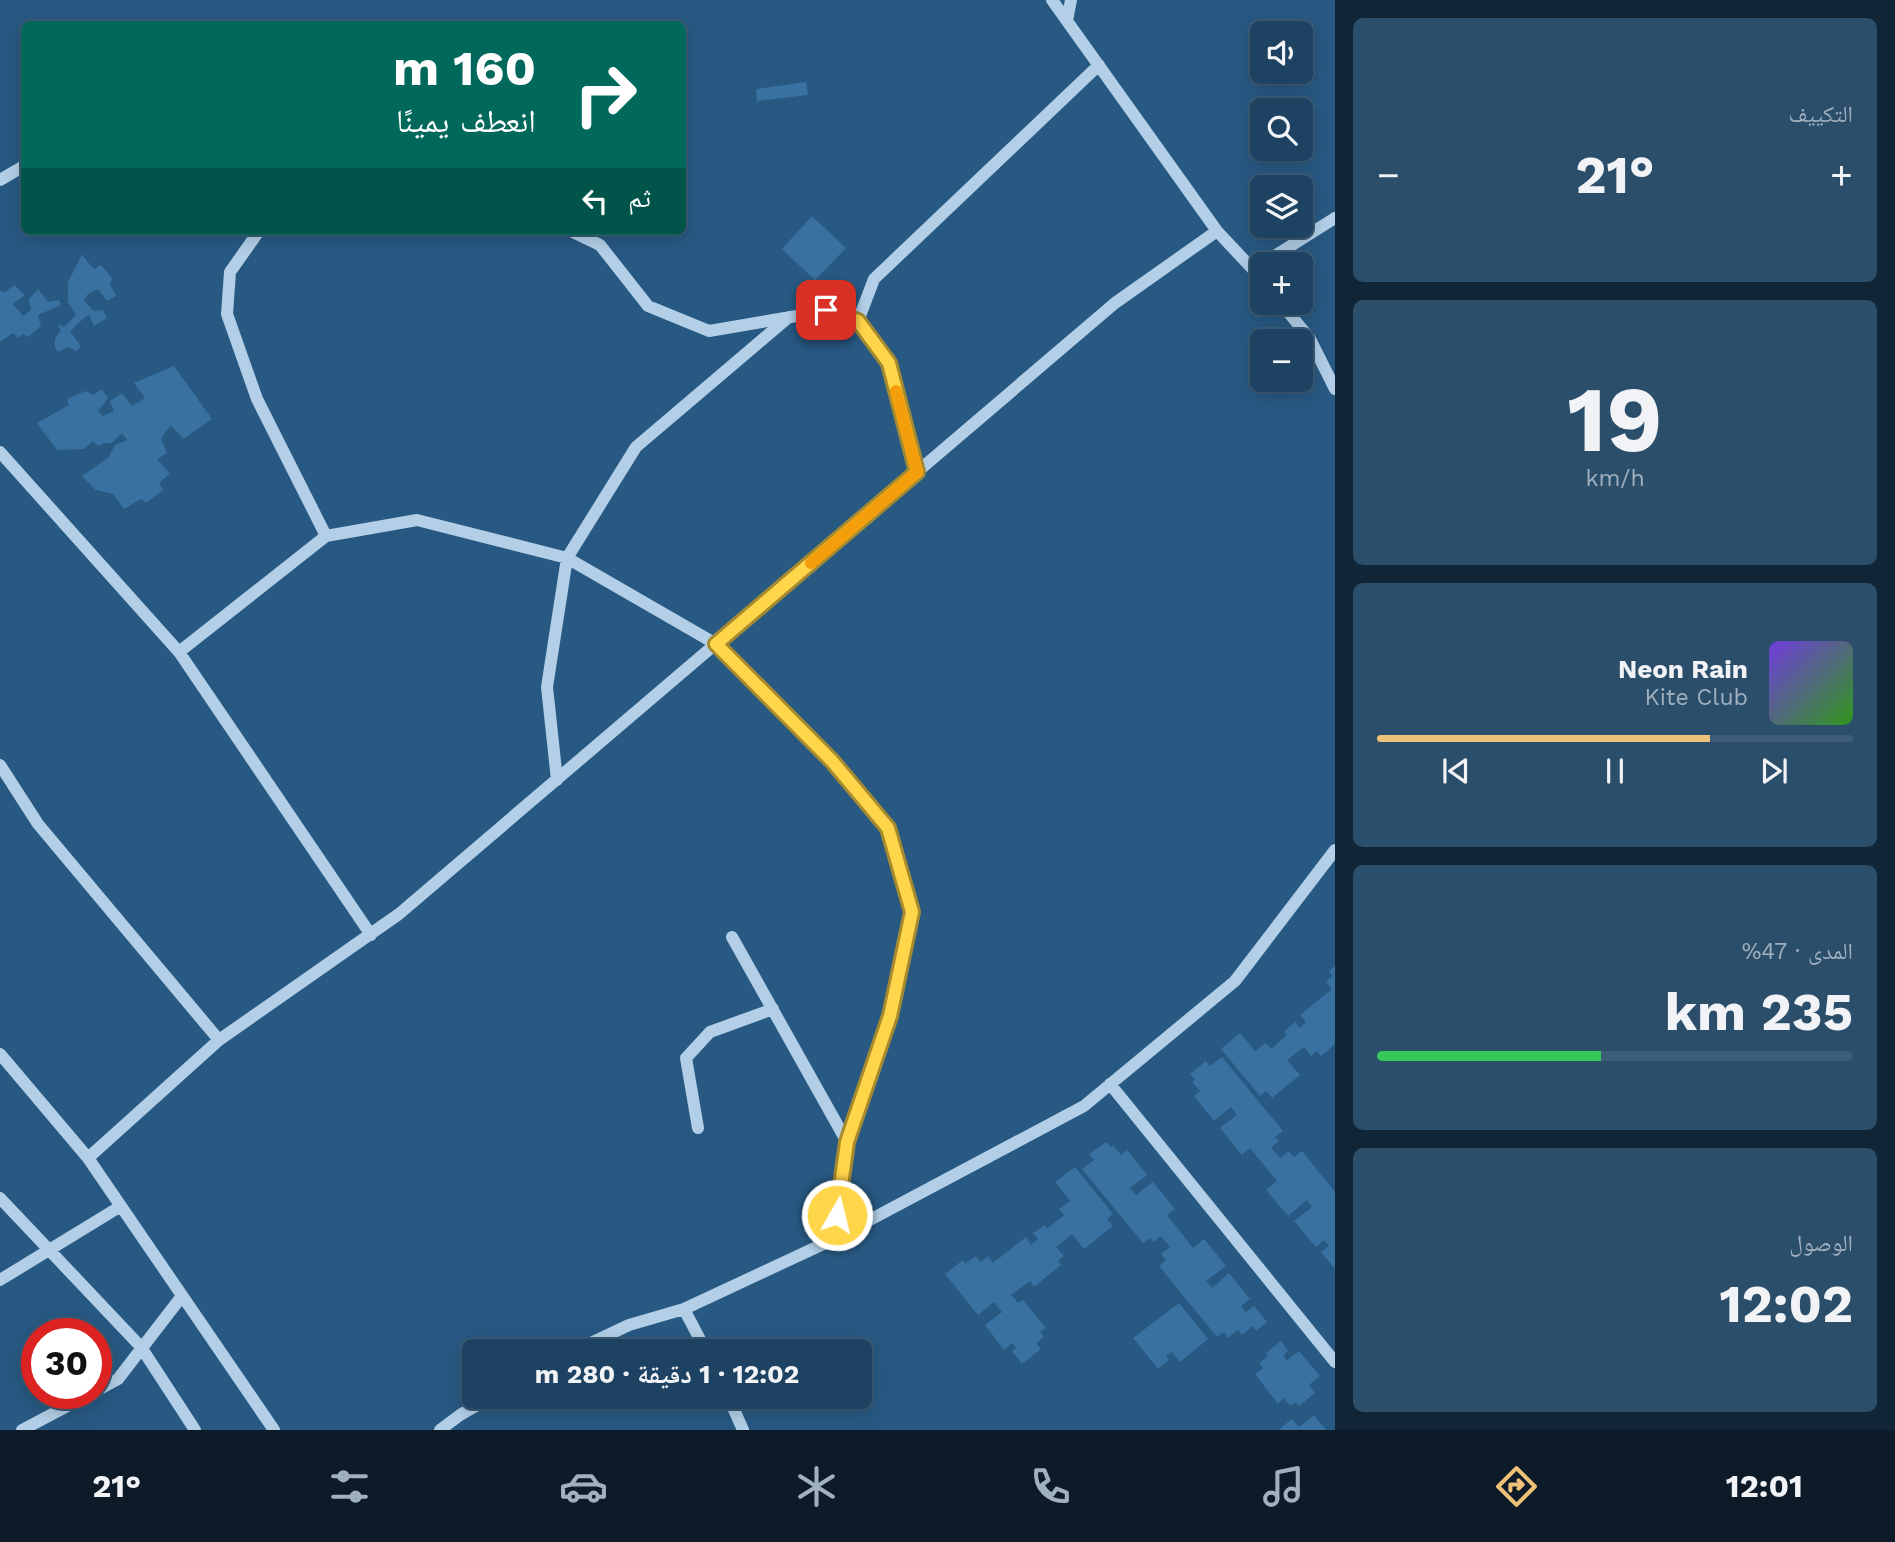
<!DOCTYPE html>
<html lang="ar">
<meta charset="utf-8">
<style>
:root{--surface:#1e4362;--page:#2b4e6b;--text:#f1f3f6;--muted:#a1b0be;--line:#3c5c77;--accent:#eec178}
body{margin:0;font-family:"Work Sans","Noto Naskh Arabic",sans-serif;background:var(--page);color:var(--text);direction:rtl;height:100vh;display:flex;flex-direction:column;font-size:26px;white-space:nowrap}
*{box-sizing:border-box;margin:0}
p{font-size:23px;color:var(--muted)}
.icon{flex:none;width:38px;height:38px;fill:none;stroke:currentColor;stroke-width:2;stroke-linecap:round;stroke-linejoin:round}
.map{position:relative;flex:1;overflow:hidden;direction:ltr}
.side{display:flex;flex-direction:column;gap:18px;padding:18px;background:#102536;width:560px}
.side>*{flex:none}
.banner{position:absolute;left:21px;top:21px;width:665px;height:214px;border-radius:10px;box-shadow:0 4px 18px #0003,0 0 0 2px var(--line);direction:rtl;background:#00695c;color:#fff;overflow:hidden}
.fabs{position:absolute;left:1250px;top:21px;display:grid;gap:14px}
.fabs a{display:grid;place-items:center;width:63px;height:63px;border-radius:10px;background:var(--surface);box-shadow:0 4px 18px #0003,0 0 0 2px var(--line);font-size:35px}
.speed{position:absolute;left:21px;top:1318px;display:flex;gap:14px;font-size:35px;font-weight:700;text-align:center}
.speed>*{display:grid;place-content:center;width:91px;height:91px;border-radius:50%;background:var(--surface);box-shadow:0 4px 18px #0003,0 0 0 2px var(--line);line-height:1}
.speed .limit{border:10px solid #d22;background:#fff;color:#111}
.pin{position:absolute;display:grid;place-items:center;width:60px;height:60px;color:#fff;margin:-30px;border-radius:14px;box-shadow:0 4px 10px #0006}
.me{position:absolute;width:77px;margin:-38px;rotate:8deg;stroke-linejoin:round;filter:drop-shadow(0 0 5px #0008)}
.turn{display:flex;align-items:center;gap:24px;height:147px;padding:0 35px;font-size:32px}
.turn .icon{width:91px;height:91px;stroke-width:2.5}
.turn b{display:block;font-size:49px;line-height:60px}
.then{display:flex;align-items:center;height:66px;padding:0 35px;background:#0003;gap:14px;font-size:26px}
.big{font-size:52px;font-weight:700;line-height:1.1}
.side .widget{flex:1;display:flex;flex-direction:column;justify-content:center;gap:10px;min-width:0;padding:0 24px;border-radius:10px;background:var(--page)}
.side .dial{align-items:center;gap:0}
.dial b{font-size:91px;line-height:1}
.song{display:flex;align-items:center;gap:21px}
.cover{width:84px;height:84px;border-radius:10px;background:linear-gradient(135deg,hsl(260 70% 55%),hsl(110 70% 35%))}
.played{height:7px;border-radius:4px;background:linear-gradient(90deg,var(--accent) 70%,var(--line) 70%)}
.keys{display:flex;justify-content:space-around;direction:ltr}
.heat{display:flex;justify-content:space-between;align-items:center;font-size:38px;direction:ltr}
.charge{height:10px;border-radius:5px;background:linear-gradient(90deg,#34c759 47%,var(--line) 0)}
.trip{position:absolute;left:462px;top:1339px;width:410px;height:70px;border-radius:10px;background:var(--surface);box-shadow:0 4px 18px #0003,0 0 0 2px var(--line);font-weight:700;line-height:70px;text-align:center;direction:rtl}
.tabs{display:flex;height:112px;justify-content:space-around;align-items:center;background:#0c1b27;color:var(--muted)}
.tabs .icon{width:49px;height:49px}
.tabs .on{color:var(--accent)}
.tabs b{font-size:32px;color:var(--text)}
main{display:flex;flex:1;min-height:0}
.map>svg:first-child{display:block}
</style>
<main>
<section class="side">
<div class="widget"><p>التكييف</p>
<div class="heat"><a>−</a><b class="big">21°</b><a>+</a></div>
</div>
<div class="widget dial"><b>19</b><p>km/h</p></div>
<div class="widget">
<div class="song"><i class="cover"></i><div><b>Neon Rain</b><p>Kite Club</p></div></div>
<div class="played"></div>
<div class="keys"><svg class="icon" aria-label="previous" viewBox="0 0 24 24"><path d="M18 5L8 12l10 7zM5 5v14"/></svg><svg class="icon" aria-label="pause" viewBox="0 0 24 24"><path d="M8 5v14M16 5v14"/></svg><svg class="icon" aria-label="next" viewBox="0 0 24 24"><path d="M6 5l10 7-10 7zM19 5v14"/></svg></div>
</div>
<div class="widget"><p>المدى · 47%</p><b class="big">235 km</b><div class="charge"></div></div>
<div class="widget"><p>الوصول</p><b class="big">12:02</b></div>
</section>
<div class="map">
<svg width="1335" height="1430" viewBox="0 0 1335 1430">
<rect width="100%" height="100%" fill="#285983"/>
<path fill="#3971a0" d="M806,82L808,95L757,101L756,89Z
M812,216L846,248L815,280L782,249Z
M82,255L94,269L101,265L112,278L110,284L116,296L107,301L98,289L87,295L84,301L94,311L103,310L107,318L94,326L89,315L85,317L70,331L81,346L77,351L67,347L58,352L55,347V339L61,330L58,327L59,324L64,327L76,315L68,302V282Z
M14,285L25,295L13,304L23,316L31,310L29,299L38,289L48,302L59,300L61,305L38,315L41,326L28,337L23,334L18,338L13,333L0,342V291L5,292Z
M174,366L212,419L183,439L171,425L161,438L167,453L157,459L170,474L159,483L163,490L146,503L141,499L124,509L113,494L96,490L82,476L108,458L115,445L127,440L122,433L112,443H103L99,446L93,441L84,449L57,450L37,423L69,405L67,399L86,391L93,395L102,389L108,398L98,411L103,416L114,411L110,401L122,393L132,406L145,398L134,383Z
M1335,966V1044L1321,1056L1317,1051L1311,1056L1304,1047L1287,1060L1300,1075L1272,1098L1266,1091L1260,1096L1221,1049L1240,1033L1255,1051L1266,1043L1271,1049L1287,1035L1284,1032L1295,1022L1300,1028L1306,1022L1300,1015L1332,989L1326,982L1333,976L1329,971Z
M1222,1057L1283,1131L1275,1137L1279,1141L1271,1148L1280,1158L1289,1151L1294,1157L1302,1151L1335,1192V1269L1321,1252L1329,1246L1324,1240L1316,1247L1294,1221L1312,1207L1307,1200L1288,1216L1266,1190L1277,1181L1250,1148L1242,1155L1220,1128L1237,1115L1231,1107L1214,1121L1194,1096L1200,1091L1192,1082L1195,1080L1190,1074L1206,1061L1210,1066Z
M1106,1142L1111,1147L1113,1145L1121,1155L1127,1150L1147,1175L1130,1188L1136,1195L1153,1182L1175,1209L1167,1215L1193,1248L1204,1239L1226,1266L1206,1281L1212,1288L1229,1273L1250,1299L1241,1306L1246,1312L1254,1306L1267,1322L1256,1331L1253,1326L1242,1335L1238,1330L1228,1338L1224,1332L1217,1337L1159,1266L1166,1260L1161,1254L1170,1247L1161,1236L1154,1242L1150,1238L1143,1243L1082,1169L1094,1160L1089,1154Z
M1075,1167L1113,1214L1107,1219L1113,1226L1084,1249L1072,1234L1056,1247L1064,1256L1058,1261L1061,1265L1034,1287L1030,1281L1011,1295L1018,1303L1023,1300L1046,1328L1040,1332L1044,1337L1036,1343L1041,1349L1022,1364L1012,1351L1016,1348L1012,1343L1004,1350L985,1325L1002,1312L994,1302L978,1315L945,1274L963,1260L965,1264L976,1256L980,1262L988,1256L993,1263L1026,1237L1031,1245L1038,1239L1033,1233L1045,1225L1047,1229L1064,1215L1059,1209L1070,1201L1055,1182Z
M1179,1303L1208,1339L1180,1362L1172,1352L1166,1356L1169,1360L1158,1369L1133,1338Z
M1281,1341L1288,1351L1284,1355L1286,1361L1299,1351L1320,1376L1309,1385L1315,1393L1299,1406L1296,1402L1290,1406L1284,1398L1278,1404L1255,1374L1263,1368L1259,1363L1268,1356L1266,1353Z
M1314,1415L1326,1430H1278L1292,1419L1299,1427Z"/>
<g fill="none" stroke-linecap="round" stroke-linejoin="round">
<path stroke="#b2cfe7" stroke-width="12" d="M1052,0L1217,231L1262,279
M1067,21L1071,0
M0,180L24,166
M259,231L230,272L227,314L257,399L326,536
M571,231L600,245L648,306L709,331L826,311L858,321L889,363L917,473
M1254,269L1335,218
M1281,303L1310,339L1335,389
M858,321L874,279L1099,65
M0,452L179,652L371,935
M179,652L326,536L417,520L567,558L716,644L833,761L888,828L912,912L890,1016L847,1142L834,1239
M0,765L38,824L219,1040
M557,780L547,687L567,558L636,447L789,317
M732,937L847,1142
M0,1054L88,1158L274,1430
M1110,1084L1335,1362
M698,1128L686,1058L710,1032L773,1009
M88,1158L219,1040L399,914L1115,303L1217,231
M0,1198L141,1347L195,1430
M0,1280L121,1206
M684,1309L706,1351
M574,1351L629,1325L684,1309L834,1239L1084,1106L1235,981L1335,850
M96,1391L118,1379L182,1296
M728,1396L743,1430
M22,1430L92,1393
M440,1430L460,1415L493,1396"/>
</g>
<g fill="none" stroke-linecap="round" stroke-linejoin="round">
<defs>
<path id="route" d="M826,310L858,321L889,363L917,472L716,644L832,761L888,828L912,912L890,1016L847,1142L837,1215"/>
</defs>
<use href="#route" stroke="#a68a30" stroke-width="18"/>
<use href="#route" stroke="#ffd54a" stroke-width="12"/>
<path stroke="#f59e0b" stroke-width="12" d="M811,563L917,472L896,391"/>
</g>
</svg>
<div class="fabs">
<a><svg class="icon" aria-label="sound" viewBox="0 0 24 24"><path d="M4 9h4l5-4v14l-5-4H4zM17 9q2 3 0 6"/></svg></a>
<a><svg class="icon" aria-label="search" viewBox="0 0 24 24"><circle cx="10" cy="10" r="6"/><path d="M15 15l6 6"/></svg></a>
<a><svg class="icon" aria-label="layers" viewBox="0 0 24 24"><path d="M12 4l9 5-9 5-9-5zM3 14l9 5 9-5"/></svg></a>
<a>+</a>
<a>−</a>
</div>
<div class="speed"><div class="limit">30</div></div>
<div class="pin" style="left:826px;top:310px;background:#d93025"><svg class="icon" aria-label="arrive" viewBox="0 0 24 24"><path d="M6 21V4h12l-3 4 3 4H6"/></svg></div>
<svg class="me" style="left:837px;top:1215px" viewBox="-20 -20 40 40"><circle r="17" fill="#ffd54a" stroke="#fff" stroke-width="3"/><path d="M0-11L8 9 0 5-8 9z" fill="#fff"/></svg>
<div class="trip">12:02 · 1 دقيقة · 280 m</div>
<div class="banner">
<div class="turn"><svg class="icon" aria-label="right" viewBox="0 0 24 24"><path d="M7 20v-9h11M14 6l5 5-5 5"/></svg><div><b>160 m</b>انعطف يمينًا</div></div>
<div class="then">ثم<svg class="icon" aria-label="left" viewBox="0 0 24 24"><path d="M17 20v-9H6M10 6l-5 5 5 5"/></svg></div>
</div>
</div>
</main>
<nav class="tabs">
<b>12:01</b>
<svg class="icon on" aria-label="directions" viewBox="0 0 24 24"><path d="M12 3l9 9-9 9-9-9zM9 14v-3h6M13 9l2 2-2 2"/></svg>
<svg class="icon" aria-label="music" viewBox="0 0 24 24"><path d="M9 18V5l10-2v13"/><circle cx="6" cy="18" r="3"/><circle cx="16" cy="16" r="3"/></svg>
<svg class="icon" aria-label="phone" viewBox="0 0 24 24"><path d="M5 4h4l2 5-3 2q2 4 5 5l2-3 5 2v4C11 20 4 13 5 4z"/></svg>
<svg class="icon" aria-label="climate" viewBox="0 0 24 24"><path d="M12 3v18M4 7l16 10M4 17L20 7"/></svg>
<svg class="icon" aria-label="car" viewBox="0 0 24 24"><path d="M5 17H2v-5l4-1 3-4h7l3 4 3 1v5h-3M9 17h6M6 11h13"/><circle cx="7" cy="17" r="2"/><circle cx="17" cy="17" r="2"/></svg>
<svg class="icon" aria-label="filters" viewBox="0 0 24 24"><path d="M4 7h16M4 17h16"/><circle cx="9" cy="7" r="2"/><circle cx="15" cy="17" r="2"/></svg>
<b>21°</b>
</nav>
